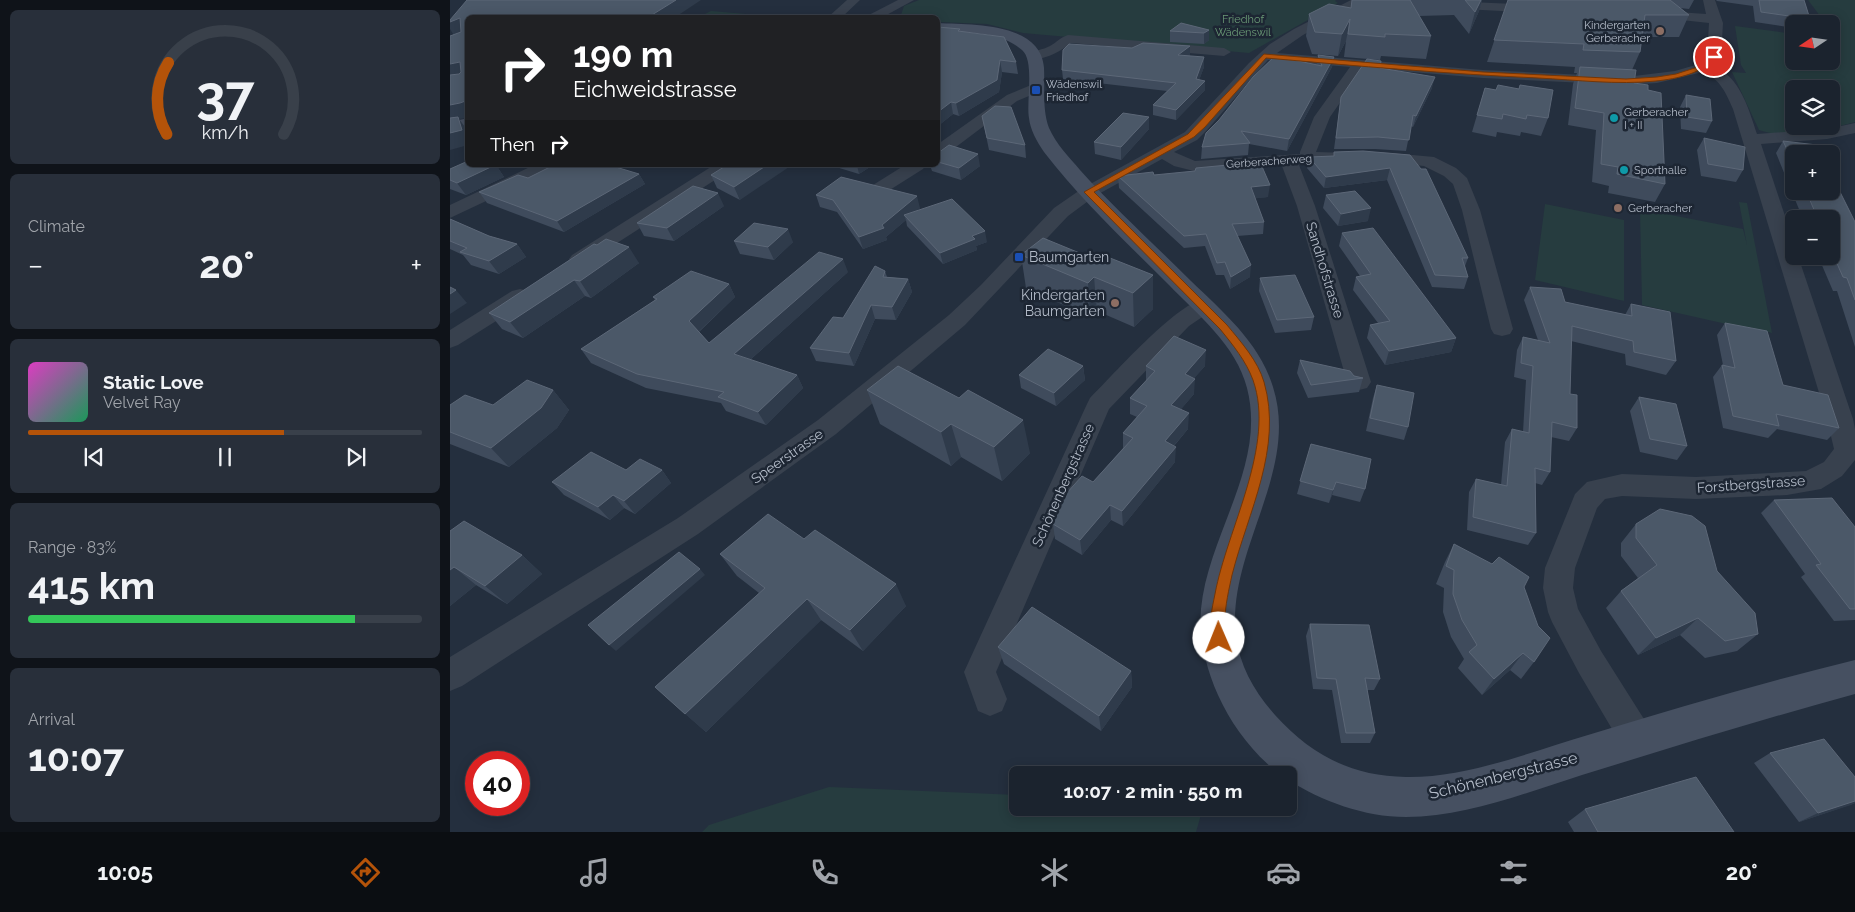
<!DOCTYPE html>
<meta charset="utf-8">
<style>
:root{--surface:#1b232e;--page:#282f3a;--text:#f1f3f6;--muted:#a0a4aa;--line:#39404a;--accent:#b45309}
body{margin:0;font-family:Raleway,sans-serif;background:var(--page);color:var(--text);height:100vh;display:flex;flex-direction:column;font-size:19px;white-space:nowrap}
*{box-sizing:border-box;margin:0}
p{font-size:16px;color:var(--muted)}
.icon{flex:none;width:28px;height:28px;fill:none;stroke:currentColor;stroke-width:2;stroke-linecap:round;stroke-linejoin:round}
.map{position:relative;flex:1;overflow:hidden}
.sheet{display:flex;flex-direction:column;gap:10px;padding:10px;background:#0f1319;width:450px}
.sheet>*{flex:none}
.banner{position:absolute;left:15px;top:15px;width:475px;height:152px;border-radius:8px;box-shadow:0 2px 12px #0003,0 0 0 1px var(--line);background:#202124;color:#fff;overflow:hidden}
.needle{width:32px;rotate:257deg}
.tools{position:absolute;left:1335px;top:15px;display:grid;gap:10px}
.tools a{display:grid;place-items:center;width:55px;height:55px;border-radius:8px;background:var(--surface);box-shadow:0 2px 12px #0003,0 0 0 1px var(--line);font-size:25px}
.speed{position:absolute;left:15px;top:751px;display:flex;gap:10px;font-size:25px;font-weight:700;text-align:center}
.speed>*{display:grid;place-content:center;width:65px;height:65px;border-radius:50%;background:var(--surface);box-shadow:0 2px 12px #0003,0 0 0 1px var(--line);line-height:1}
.speed .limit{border:8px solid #d22;background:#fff;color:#111}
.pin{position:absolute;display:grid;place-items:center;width:42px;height:42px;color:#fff;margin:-21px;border:2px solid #fff;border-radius:50%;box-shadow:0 1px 5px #0007}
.me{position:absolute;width:55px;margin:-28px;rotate:359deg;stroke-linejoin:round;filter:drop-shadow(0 0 4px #0008)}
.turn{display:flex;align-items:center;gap:18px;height:105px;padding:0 25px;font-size:22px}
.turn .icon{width:65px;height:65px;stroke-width:2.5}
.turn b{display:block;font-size:35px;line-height:42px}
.then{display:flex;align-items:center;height:48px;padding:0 25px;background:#0003;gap:10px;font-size:19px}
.big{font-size:38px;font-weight:700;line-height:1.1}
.sheet .card{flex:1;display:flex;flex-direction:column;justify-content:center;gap:8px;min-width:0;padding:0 18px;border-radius:8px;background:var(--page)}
.sheet .dial{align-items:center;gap:0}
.dial svg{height:130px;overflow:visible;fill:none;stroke:var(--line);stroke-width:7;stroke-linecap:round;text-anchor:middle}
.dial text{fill:var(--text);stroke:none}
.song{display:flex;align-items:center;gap:15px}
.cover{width:60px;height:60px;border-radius:8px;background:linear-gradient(135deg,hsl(310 70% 55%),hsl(150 70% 35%))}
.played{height:5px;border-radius:2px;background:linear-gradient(90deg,var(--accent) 65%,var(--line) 65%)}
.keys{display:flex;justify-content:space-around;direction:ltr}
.heat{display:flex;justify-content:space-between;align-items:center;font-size:28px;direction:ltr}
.charge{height:8px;border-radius:4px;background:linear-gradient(90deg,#34c759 83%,var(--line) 0)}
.trip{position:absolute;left:559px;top:766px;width:288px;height:50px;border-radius:8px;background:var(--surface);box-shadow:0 2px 12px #0003,0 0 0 1px var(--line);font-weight:700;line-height:50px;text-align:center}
.dock{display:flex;height:80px;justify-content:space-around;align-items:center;background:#0b0e12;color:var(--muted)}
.dock .icon{width:35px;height:35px}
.dock .on{color:var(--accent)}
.dock b{font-size:22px;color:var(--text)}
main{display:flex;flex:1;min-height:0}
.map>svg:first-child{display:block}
</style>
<main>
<section class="sheet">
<div class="card dial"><svg viewBox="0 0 100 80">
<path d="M14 69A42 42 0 1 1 86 69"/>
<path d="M14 69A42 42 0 0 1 15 25" stroke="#b45309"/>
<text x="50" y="56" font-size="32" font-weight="700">37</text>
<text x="50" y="72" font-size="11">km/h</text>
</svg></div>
<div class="card"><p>Climate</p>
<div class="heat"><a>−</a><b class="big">20°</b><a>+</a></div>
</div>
<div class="card">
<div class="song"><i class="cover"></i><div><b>Static Love</b><p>Velvet Ray</p></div></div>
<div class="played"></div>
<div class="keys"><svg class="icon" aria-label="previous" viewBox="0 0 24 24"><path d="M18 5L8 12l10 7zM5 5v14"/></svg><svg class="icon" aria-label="pause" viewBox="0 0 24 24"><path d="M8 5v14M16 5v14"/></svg><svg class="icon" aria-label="next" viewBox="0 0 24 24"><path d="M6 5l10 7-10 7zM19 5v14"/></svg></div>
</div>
<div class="card"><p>Range · 83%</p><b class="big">415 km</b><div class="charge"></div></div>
<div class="card"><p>Arrival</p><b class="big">10:07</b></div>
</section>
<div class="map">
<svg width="1405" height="832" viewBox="0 0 1405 832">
<rect width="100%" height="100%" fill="#242f3e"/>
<path fill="#263c3f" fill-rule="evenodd" d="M469,0H886L885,1L888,3L799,53L573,33L537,24L488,22V18H450L454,6Z
M1358,0H1405V122C1375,130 1338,140 1309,130L1282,72L1296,73L1291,65L1285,26L1344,34V61H1381V39H1387L1381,31V24H1376ZM1344,89H1381V126H1344Z
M261,11L320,16L321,17L259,18L261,15H253Z
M1289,202L1297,203L1322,333L1312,330V332L1192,305L1190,209L1293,229L1297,245Z
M1095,204L1174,220V301L1085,280Z
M379,787L567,795L568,808H753L746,832H252L259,825Z"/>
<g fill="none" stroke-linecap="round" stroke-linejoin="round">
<path fill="#38414e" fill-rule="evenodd" d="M397,0H410L391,18H377Z
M448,0H464L431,18H413Z
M901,0H917L853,35L827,53L1033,70L1176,77L1225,71L1249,64L1257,56L1259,23L1204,17L1199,16L1198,13L1199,10L1256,14L1253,0H1265L1273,23L1271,57L1263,66C1290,76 1299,110 1307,134L1377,129L1405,123V133L1377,139L1311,144L1344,243V256H1348L1403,419L1405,429V460L1392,476L1371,489L1337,495L1246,499L1172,496L1155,499L1147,508L1125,568L1123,588L1128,609L1151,651L1199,727L1204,739L1199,751L1187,756L1175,751L1129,673L1102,622L1098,612L1093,588L1095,568L1125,494L1137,482L1172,474L1246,477L1356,471L1374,462L1384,449L1377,419L1283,109C1276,93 1270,79 1253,72L1207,83L1176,85L1033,78L914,68L880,117L866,152L899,153L902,157L899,161L893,162L849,165L865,206L921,382L917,388L909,390L901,388L897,382L847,206L832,166L744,171L724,166L712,159L645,196L618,216L515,325L386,434L248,534L12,686L0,691V657L228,518L368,420L499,315L531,285L604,208L633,188L735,132L799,63L820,44L844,29ZM818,60L900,67L864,117L850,152V154L745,161L724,152L747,140L757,130Z
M997,1L1089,5L1095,9L1089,13L993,8L991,5Z
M618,35L774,48L781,52L774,56L621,43C610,52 599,57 585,60L578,56C583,50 593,50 600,46C607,42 611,37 618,35Z
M586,83L591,85L594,88L591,91L567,101L494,156L488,157V144L557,95Z
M930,152L984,157L1006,168L1017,178L1030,210L1063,329L1060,334L1052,336L1044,334L1041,329L1012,210L1003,184L994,176L974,166L924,161L921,157L924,153Z
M84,165H107L104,169L0,218V205Z
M264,165H285L282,169L136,263L129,265L122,263L119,259L122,255Z
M455,165H476L473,169L435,193L429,194L423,193L420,189L423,185Z
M70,289L78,291L81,296L78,301L8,345L0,348V330L62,291Z
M753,299L761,301L764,306L761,311L739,326L659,409L546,672L557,699L552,711L540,716L528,711L514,672L637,404L640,398C665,373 723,307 753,299Z"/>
<path fill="#465061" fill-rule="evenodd" d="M488,23C522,25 591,22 594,68C595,87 592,110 599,128C606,144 619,157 630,170C665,209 704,244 741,281C773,312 810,343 823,387C850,472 776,551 786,636C790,667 804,691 825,715C861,755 901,776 956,777C1017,778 1080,752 1138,735C1227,708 1315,682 1405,660V694C1313,719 1223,747 1132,775C1075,793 1016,817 956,817C914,817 872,801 838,780V775H831C804,755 782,726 768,695C756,668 749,639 751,609C758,534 817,465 797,388C786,345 748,315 719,285C676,242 631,200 594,152C587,142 580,129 579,118C576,102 585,61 572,50C549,30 516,33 488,31Z
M18,118V129L0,133V122Z"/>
</g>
<path fill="#3f4b5c" d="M902,0H1032L1029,11L1019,34L1004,15L969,16L981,36L976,59L931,56L930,60L894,57L896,41L888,56L862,54L856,36L859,14L901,8Z
M1058,0H1244L1239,9L1230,8L1239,15L1229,37H1192L1190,52L1182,70L1184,83L1198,90L1215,184L1205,202L1158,193L1159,186L1142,182L1146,130L1118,125L1123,84L1127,73H1124L1125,67L1037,62Z
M1266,0H1354L1360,19L1357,24H1344V28L1305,22L1303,6L1267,1Z
M488,27L510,32L566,62L568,74L552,72L549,92L509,116L503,114L488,126Z
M759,30V40L754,44L720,42V31Z
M740,46V55L739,56L754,67L749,80L755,81V90L726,120L703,115V105L717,91L613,79L612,70L682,48Z
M868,55L884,57L882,67L837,151L799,144L798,155L751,159L752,147L867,64Z
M930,68L982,88L963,127L961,126L956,151L925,149H884L891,97Z
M1035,88L1098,118L1091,136L1071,132L1070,136L1047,132L1046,137L1022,132Z
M1236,95L1262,121L1256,133L1231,129L1230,107Z
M532,116L575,145L576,158L539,150Z
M699,117V129L671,160L645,154L644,142Z
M1254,138L1293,170L1286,182L1251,176L1247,150Z
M1333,141L1344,154V191H1381L1405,222V347L1387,291H1383L1368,256H1381V219H1353L1326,153Z
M488,153L530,166L511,180L482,171L480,165H488Z
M960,155L1018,258L1015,266L1018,277L1014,289L982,287L937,180L874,188L857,168L859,157Z
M46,165L54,177L16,195L0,189V169Z
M277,165L290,200L267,188L261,175Z
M385,165H423L409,174L386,167Z
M189,174L195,184L114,232L37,203L29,192L78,178Z
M704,175L818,197L805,198L814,222L813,234L787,236L800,277L780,289L774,275H766L755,246L734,248L669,188L668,176Z
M366,195L470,208L466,211L537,242L526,246L527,250L493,264L457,226L456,220L436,237L437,240L413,249L387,212L370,207Z
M876,195L918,221L888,226L873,208Z
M274,206L224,241L194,236L187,223Z
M0,219L39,236L67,244L76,257L49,274L21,265L13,255L0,249Z
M892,233L1006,338L1001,352L935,365L917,338L920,325L928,323L903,290L906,277L910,276L889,246Z
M284,241L343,242L324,260L290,254Z
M144,244L189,263L141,298L135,296L73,338L52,329L39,313Z
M571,255L649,261L703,275V309L684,327L647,311L640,317L576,288Z
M435,271L437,277L458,279L462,292L446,320L425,319L404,366L366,361L360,348L393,318Z
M398,272L300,360L347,375L353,388L316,425L276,411L271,403L196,388L141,363L131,349L205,300L203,297L279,284L285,297L249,332L259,343Z
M810,278L864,317L861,330L825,333L809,291Z
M1080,287L1115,302L1175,315L1181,304L1226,361L1216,375L1176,365L1175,354L1121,341L1120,394L1127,428L1119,441L1101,437L1100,472L1092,485L1085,483L1086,533L1078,545L1017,530L1019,492L1026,479L1051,485L1055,442L1062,429L1073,432L1076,380L1064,377L1067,350L1073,337L1088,340L1074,300Z
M1275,323L1333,385L1389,428L1377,440L1327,429L1318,438L1273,428L1263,377L1272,365H1273L1267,335Z
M850,360L913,378L909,392L858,398L847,373Z
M633,366L635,380L606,406L571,388L569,375Z
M696,366H755L744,378V394L731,409L738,429L724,446L725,462L673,526L661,520L632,555L605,539L603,524L643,482L673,448V433L687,417L680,414V398L696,381Z
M927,385L958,427L954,440L916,431L923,398Z
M103,390L119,410L107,428L59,467L0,444V405H43Z
M417,390L509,398L580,453L552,481L511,457L501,466L430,424Z
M1189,397L1237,446L1227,460L1190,452L1180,411Z
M861,444L915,489L910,502L882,495L879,503L847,494Z
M176,470H212L221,483L185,514L174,508L160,520L114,495L102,482Z
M1324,500L1405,527V620L1384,621L1351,577L1355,574L1311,513Z
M1186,524L1267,571L1308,634L1287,651L1255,658L1230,635L1188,655L1156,608L1171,591L1188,578L1171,556V543Z
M0,531L72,555L92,574L57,604L26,585L0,606Z
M354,539L456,606L413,651L371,620L256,732L205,687L309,593L287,576L270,554Z
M1004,544L1074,587L1084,662L1071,679L1060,670L1032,695L1008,668L1014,659L1001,637L993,612L994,588L986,584L995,562Z
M860,624L930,679L924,690H917L925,733L920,743H891L882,690L863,689L856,636Z
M548,647L681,671L682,687L651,731L554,664Z
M1320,753L1405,777V803L1349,822L1304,763Z
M1135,809L1284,832H1124L1118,822Z"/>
<path fill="#2f3b4b" d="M226,0H251L224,18H197Z
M1031,0H1032L1029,11L1019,34L1025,12Z
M10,18L18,30L5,37L0,29V22Z
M900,19L896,41L888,56L892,34Z
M759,30V40L754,44V33Z
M740,46V55L728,64V55Z
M754,57V67L746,89V79Z
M884,57L882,67L837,151L839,139Z
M550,60L552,72L549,92L509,116L506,103Z
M10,62L18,73L0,79V64Z
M985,77L982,88L963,127L966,116Z
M755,81V90L726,120V110Z
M18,100V118L9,119L18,131V145L0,150V105Z
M501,102L503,114L488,126V112Z
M699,117V129L671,160V147Z
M528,154L530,166L511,180L509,168Z
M46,165L54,177L16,195L7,183Z
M317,165H342L290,200L284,187Z
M407,165H423L409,174Z
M940,168L937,180L874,188L876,177Z
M189,174L195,184L114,232L107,221Z
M820,185L818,197L800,199L801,187Z
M268,193L274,206L224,241L217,228Z
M467,196L470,208L457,219L454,215L456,220L436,237L437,240L413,249L409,237L432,225Z
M921,208L918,221L888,226L891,214Z
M338,229L343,242L324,260L318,247Z
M535,231L537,242L526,246L527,250L493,264L490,253L522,236Z
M67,244L76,257L49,274L39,261Z
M179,247L189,263L141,298L130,281Z
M393,259L398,272L291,368L284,354Z
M801,265L800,277L780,289L781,277Z
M703,275V309L684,327L683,293Z
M644,277L647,311L640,317L638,283Z
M458,279L462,292L446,320L442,307Z
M124,280L135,296L73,338L60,322Z
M279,284L285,297L246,334L239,321Z
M6,290L17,303L0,314V294Z
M421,305L425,319L404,366L399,353Z
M1006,338L1001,352L935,365L939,351Z
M756,350L755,366L734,390L735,374Z
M633,366L635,380L606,406L604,393Z
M347,375L353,388L316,425L308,412Z
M745,379L744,394L721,421V405Z
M103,390L119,410L107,428L59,467L41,448Z
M739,413L738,429L714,457L715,441Z
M573,420L580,453L552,481L544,447Z
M501,424L511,457L501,466L491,432Z
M726,447L725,462L673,526L672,511Z
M212,470L221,483L185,514L174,501Z
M886,482L882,495L879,503L883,490Z
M163,495L174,508L160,520L148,507Z
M660,505L661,520L632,555L630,540Z
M72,555L92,574L57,604L35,586Z
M4,567L26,585L0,606V570Z
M250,569L255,575L166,651L159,645Z
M446,584L456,606L413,651L400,630Z
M357,599L371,620L256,732L235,714Z
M1248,618L1230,635L1188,655L1206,638Z
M1073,653L1060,670L1032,695L1044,679Z
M681,671L682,687L651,731L649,716Z
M1405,801V803L1401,805L1349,822L1368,813Z"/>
<path fill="#4b5868" stroke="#5c6777" d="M17,0H226L197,18H18V100L10,103L0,105V75L9,74L11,72L10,62L0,64V36L11,32L10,18L0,22V20Z
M902,0H960L981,36L935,34V37L898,34L900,19L892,34L865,32L859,14L879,4L901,8Z
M1015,0H1031L1025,12Z
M1058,0H1220L1239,15H1195L1190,52L1133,50L1134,44L1044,40Z
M1309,0H1354L1360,19L1311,12Z
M731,23L759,30L754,33L720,31Z
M488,27L510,29L508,31L554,37L566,62L550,60L547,80L506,103L501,102L488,112Z
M693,43L740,46L728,55L754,57L746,79L755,81L726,110L703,105L726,83L612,70L613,50L619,44L682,48Z
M868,55L884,57L839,139L791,131L800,143L752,147L756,133L769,120L803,77L825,56L872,66Z
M917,59L931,61L930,68L985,77L966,116L963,115L959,140L928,137L886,138L891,97Z
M1130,67L1186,70L1184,83L1198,85V90L1211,93L1215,184L1167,174L1168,167L1151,164L1154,113L1125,108Z
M1048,85L1069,89L1070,85L1103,90L1098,118L1077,115L1076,119L1053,114L1052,119L1027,115L1035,88L1046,90Z
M1236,95L1260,99L1262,121L1237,117Z
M545,106L561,107L575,145L537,138L532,116Z
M673,113L699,117L671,147L644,142Z
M8,117L12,130L0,133V118Z
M1254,138L1295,147L1293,170L1258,164Z
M1333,141L1367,145L1371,154H1344V164Z
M499,145L528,154L509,168L488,162V153Z
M913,151L960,155L971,169H976L1018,258H1012L1018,277L985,275L940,168L876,177L859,157L884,156V152Z
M18,161V165H45L7,183L0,180V169Z
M810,162L820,185L801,187L814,222L782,224L801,265L781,277L775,262L767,263L756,234L734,236L668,176L703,172L704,175L745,171L746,168Z
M104,165H159L189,174L107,221L29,192L68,175L78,178Z
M277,165H317L284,187L261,175Z
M1381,174L1405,222V300L1397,278L1393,277L1381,250V219H1368L1356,191H1381Z
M391,177L467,196L432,225L434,228L409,237L383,200L366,195Z
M243,186L268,193L217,228L187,223Z
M905,191L921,208L891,214L876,195Z
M502,199L535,231L522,236L525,239L490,253L454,215Z
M0,219L39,236L67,244L39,261L10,252L17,248L0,241Z
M304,223L338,229L318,247L284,241Z
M923,228L1006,338L939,351L920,325L940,321L906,277L921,274L892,233Z
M593,238L649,261L655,256L703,275L683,293L644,277L638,283L571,255Z
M156,239L179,247L130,281L124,280L60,322L39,313L144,244L147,245Z
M369,252L393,259L284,354L347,375L308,412L268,397L274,392L187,374L131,349L207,299L203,297L241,271L279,284L239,321L259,343Z
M425,266L435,271L433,277L458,279L442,307L421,305L399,353L360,348L383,317L393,318Z
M845,275L864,317L827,320L810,278Z
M0,287L6,290L0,294Z
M1080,287L1111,289L1115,302L1182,316L1181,304L1220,312L1226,361L1184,352L1183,341L1122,326L1120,394L1127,395V428L1102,422L1100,472L1085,468L1086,533L1023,517L1026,479L1057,486L1062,429L1079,433L1083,366L1071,363L1073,337L1100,343Z
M1275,323L1317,331L1333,385L1378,395L1389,428L1326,414L1329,426L1283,416L1272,365L1285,368Z
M724,336L756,350L735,374L745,379L721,405L739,413L715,441L726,447L672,511L660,505L630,540L603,524L616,494L632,476L643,482L683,438L673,433L697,406L680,398L705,371L696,366Z
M598,349L633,366L604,393L569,375Z
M850,360L900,371L904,376L913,378L861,385Z
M448,366L509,398L518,390L573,420L544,447L501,424L491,432L417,390Z
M77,380L103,390L91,408L41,448L0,432V405L15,395L43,405Z
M927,385L964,393L958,427L920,418Z
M1189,397L1226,404L1237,446L1200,439Z
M861,444L921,459L915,489L886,482L883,490L850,481Z
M141,452L176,470L190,459L212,470L174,501L163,495L148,507L102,482Z
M1382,498L1405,527V609H1400L1366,565L1371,564L1324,500Z
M1210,509L1242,516L1255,526L1267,571L1305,613L1308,634L1275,641L1248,618L1206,638L1171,591L1207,565L1186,538V524Z
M318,514L354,539L365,530L446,584L400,630L357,599L235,714L205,687L315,588L270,554Z
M14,521L72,555L35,586L4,567L0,570V531Z
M1004,544L1042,564L1049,557L1079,577L1074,587L1088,626L1100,638L1084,662L1073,653L1044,679L1019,652L1027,645L1012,620L1003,594L1004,570L996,566Z
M229,552L250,569L159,645L138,625Z
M582,607L681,671L649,716L548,647Z
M860,624L919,625L930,679L915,678L925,733H896L886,679L867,678Z
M1374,739L1405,777V801L1368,813L1320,753Z
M1246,777L1284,832H1148L1135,809Z"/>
<path fill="#b45309" stroke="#753606" d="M814,54L1033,72L1176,79L1207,77L1226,74L1251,66L1262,55L1267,57C1253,73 1227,79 1206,81C1167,85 1127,80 1088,78C998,74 907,66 816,58L755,127L744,137L644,192L777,325C791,342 808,361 814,382C833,448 798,512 782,575C779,589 775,606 775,620C775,628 777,635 774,643L769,645L764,643C757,628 762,609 765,594C777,529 826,445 803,380C796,361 783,345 770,329L634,192L738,134Z"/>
<g fill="#8d6e63" stroke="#1d2633" stroke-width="2">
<circle cx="1210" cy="31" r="5"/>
<circle cx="1168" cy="208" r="5"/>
<circle cx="665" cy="303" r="5"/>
</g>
<g fill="#1a4fb4" stroke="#1d2633" stroke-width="2">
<rect x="581" y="85" width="10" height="10" rx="2.5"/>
<rect x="564" y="252" width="10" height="10" rx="2.5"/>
</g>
<g fill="#0f9aa8" stroke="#1d2633" stroke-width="2">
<circle cx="1164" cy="118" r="5"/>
<circle cx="1174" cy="170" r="5"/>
</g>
<g text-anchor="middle" stroke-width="5" stroke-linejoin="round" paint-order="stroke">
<g font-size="11" fill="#6b9a76" stroke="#1d2633">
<text x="793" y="23">Friedhof<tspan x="793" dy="13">Wädenswil</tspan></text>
</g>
<g font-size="11" fill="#b4bcc9" stroke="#1d2633" text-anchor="start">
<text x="1200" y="29" text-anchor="end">Kindergarten<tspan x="1200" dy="13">Gerberacher</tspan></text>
<text x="596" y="88">Wädenswil<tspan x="596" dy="13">Friedhof</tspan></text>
<text x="1174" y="116">Gerberacher<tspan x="1174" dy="13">I + II</tspan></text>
<text x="1184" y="174">Sporthalle</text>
<text x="1178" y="212">Gerberacher</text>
</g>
<g font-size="11" fill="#b4bcc9" stroke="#1d2633">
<text transform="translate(819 161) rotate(-4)" y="4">Gerberacherweg</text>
</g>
<g font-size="14" fill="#b4bcc9" stroke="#1d2633" text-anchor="start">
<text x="579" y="262">Baumgarten</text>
<text x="655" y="300" text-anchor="end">Kindergarten<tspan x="655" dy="16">Baumgarten</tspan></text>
</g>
<g font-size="14" fill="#b4bcc9" stroke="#1d2633">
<text transform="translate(875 270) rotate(73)" y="5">Sandhofstrasse</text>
<text transform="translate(337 456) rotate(-35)" y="5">Speerstrasse</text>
<text transform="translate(1301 484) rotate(-4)" y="5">Forstbergstrasse</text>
<text transform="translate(613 485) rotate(-66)" y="5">Schönenbergstrasse</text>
</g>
<g font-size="16" fill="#b4bcc9" stroke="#1d2633">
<text transform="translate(1053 775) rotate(-14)" y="6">Schönenbergstrasse</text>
</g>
</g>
</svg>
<div class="tools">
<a><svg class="needle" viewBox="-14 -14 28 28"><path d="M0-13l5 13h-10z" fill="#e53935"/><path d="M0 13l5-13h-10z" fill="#a0a4aa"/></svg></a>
<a><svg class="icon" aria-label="layers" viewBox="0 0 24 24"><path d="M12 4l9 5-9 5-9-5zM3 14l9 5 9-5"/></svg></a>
<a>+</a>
<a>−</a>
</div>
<div class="speed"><div class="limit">40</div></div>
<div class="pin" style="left:1264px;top:57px;background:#d93025"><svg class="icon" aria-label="arrive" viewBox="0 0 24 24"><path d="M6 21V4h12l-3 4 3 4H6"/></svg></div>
<svg class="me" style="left:769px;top:638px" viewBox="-20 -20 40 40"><circle r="19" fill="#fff"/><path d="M0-13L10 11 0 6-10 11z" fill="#b45309"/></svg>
<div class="trip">10:07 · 2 min · 550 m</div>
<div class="banner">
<div class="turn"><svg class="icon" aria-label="right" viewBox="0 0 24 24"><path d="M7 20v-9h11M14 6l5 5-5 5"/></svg><div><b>190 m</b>Eichweidstrasse</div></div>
<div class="then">Then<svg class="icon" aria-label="right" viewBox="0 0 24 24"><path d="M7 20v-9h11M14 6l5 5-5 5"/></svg></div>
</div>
</div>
</main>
<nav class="dock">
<b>10:05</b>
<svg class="icon on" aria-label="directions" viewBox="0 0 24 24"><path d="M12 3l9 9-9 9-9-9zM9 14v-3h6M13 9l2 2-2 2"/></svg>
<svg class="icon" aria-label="music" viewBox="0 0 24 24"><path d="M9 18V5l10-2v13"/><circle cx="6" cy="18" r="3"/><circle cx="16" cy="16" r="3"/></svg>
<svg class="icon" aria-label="phone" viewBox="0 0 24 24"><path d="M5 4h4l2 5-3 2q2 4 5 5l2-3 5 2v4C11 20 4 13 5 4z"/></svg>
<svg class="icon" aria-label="climate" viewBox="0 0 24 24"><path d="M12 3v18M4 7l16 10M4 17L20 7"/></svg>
<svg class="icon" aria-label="car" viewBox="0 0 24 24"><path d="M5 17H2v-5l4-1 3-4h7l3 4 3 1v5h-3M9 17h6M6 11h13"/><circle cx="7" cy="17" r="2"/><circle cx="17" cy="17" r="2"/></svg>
<svg class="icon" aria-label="filters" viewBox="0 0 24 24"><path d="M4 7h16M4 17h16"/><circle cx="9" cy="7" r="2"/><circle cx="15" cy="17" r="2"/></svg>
<b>20°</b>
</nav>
